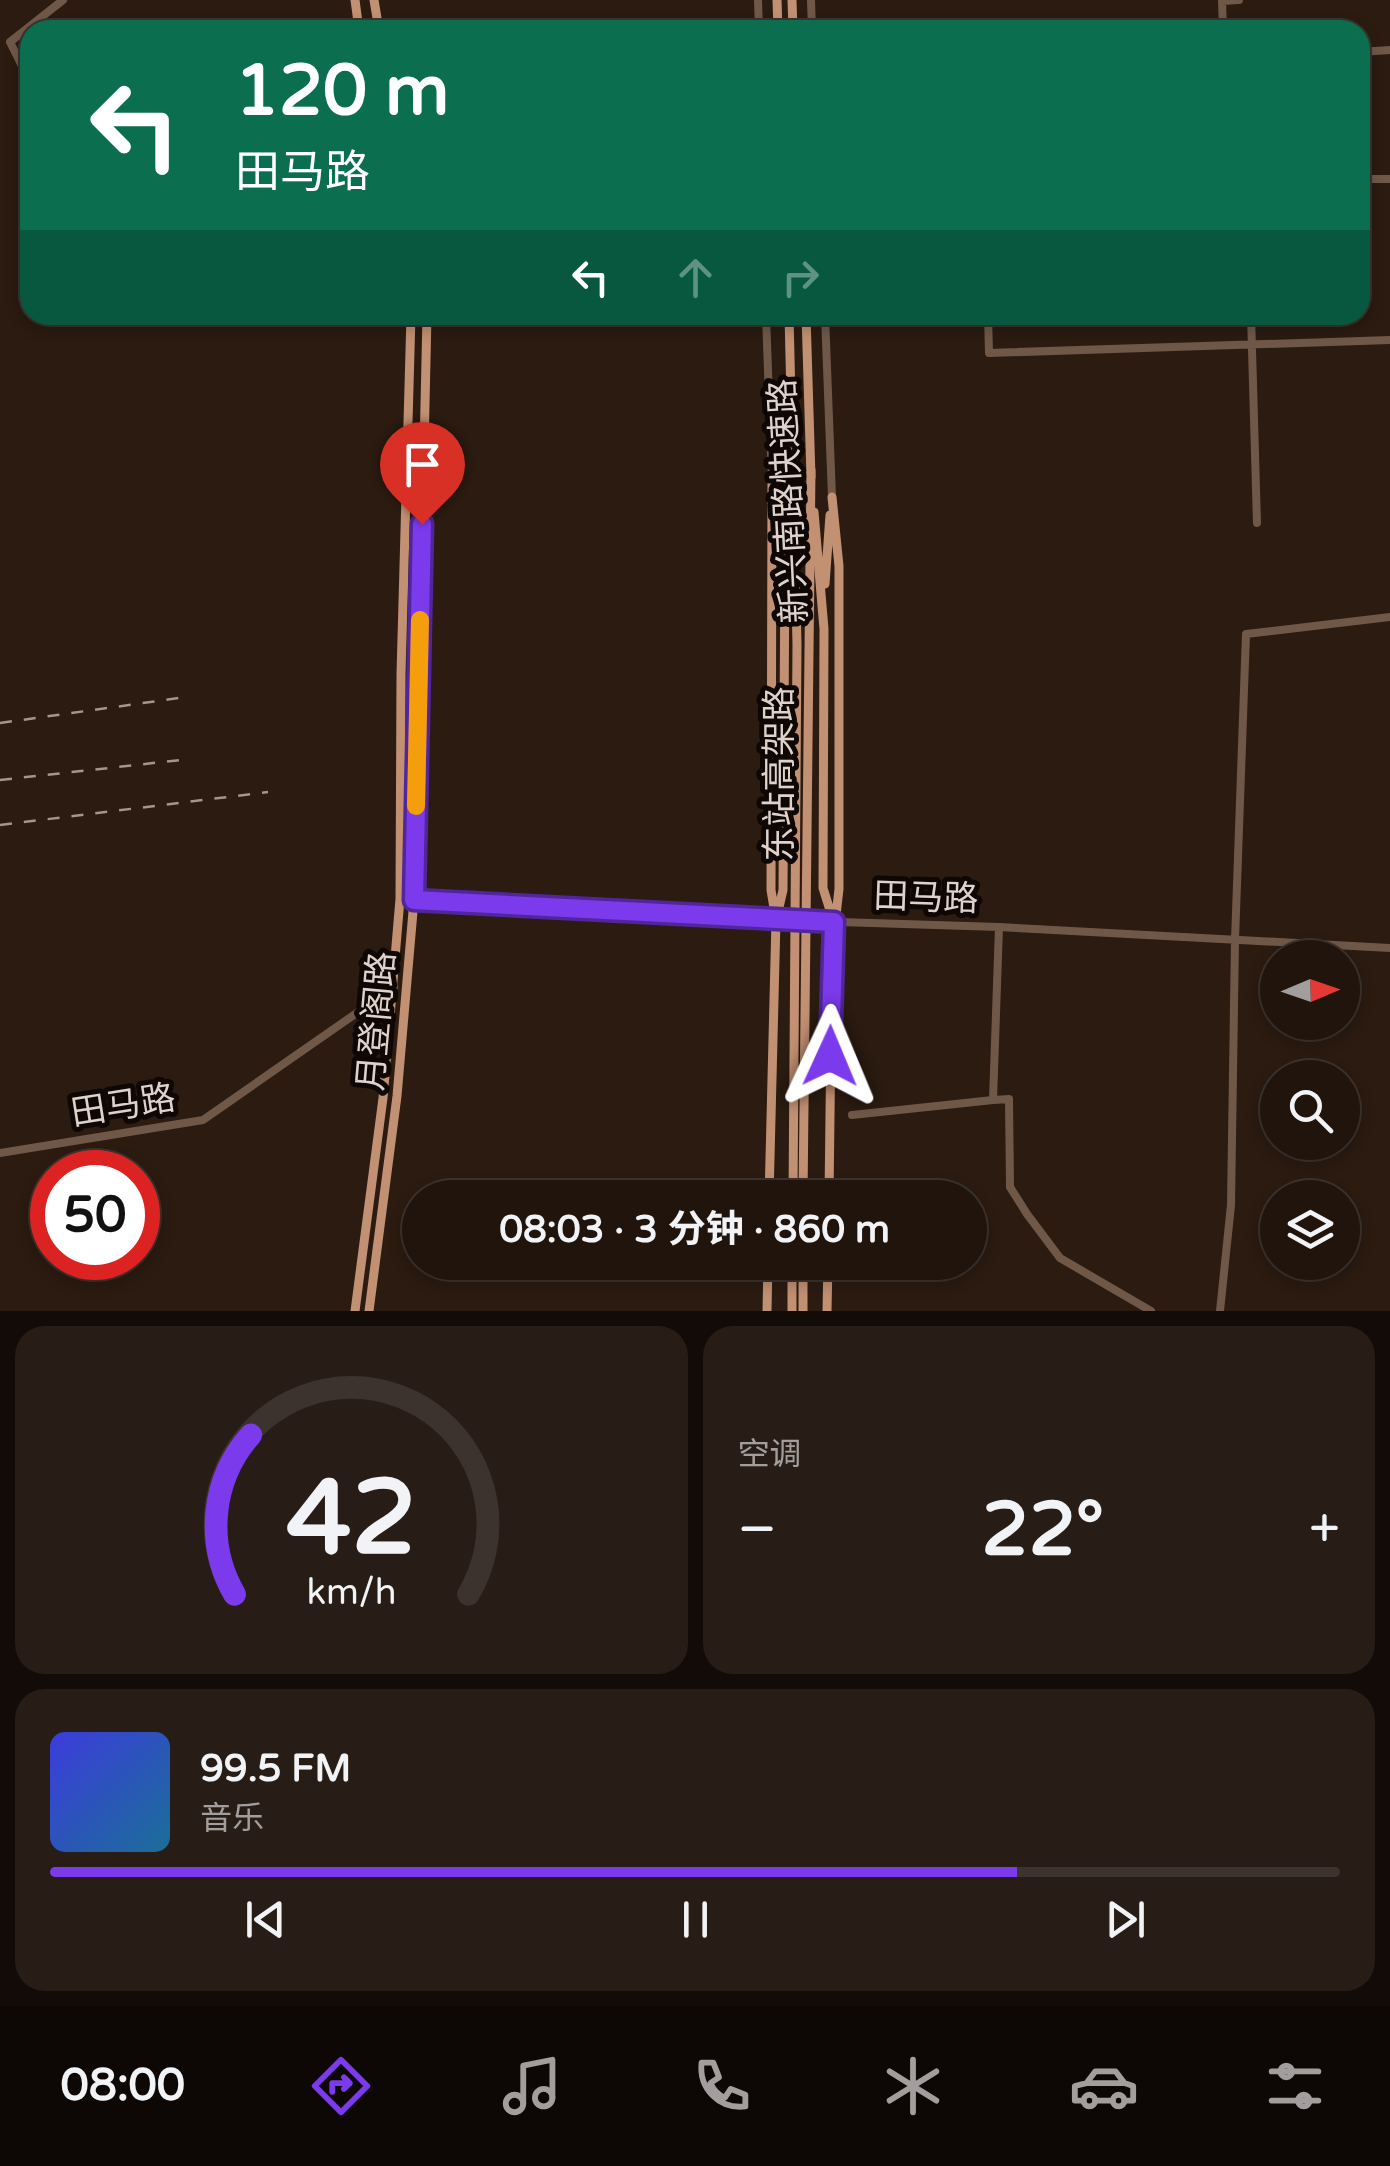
<!DOCTYPE html>
<html lang="zh">
<meta charset="utf-8">
<style>
:root{--surface:#20140d;--page:#281d16;--text:#f1f3f6;--muted:#a29e9d;--line:#3d332e;--accent:#7c3aed}
body{margin:0;font-family:"Varela Round","Noto Sans SC",sans-serif;background:var(--page);color:var(--text);height:100vh;display:flex;flex-direction:column;font-size:38px;white-space:nowrap}
*{box-sizing:border-box;margin:0}
p{font-size:32px;color:var(--muted)}
.icon{flex:none;width:55px;height:55px;fill:none;stroke:currentColor;stroke-width:2;stroke-linecap:round;stroke-linejoin:round}
.map{position:relative;height:1311px;overflow:hidden}
.drawer{display:flex;flex-direction:column;gap:15px;padding:15px;background:#120b07;flex:1}
.drawer>*{flex:none}
.guide{position:absolute;left:20px;top:20px;width:1350px;height:305px;border-radius:30px;box-shadow:0 5px 15px #0003,0 0 0 2px var(--line);background:#0b6e4f;color:#fff;overflow:hidden}
.needle{width:65px;rotate:88deg}
.fabs{position:absolute;left:1260px;top:940px;display:grid;gap:20px}
.fabs a{display:grid;place-items:center;width:100px;height:100px;border-radius:50%;background:var(--surface);box-shadow:0 5px 15px #0003,0 0 0 2px var(--line);font-size:50px}
.speed{position:absolute;left:30px;top:1150px;display:flex;gap:20px;font-size:50px;font-weight:700;text-align:center}
.speed>*{display:grid;place-content:center;width:130px;height:130px;border-radius:50%;background:var(--surface);box-shadow:0 5px 15px #0003,0 0 0 2px var(--line);line-height:1}
.speed .limit{border:15px solid #d22;background:#fff;color:#111}
.pin{position:absolute;display:grid;place-items:center;width:85px;height:85px;color:#fff;margin:-102px -42px;border-radius:50% 50% 50% 0;rotate:-45deg;box-shadow:0 0 10px #0007}
.pin .icon{rotate:45deg}
.me{position:absolute;width:110px;margin:-55px;rotate:1deg;stroke-linejoin:round;filter:drop-shadow(0 0 8px #0008)}
.turn{display:flex;align-items:center;gap:35px;height:210px;padding:0 50px;font-size:45px}
.turn .icon{width:130px;height:130px;stroke-width:2.5}
.turn b{display:block;font-size:70px;line-height:85px}
.lanes{display:flex;align-items:center;height:95px;padding:0 50px;background:#0003;justify-content:center;gap:50px;direction:ltr}
.lanes .off{opacity:.35}
.big{font-size:75px;font-weight:700;line-height:1.1}
.drawer .tile{flex:1;display:flex;flex-direction:column;justify-content:center;gap:15px;min-width:0;padding:0 35px;border-radius:30px;background:var(--page)}
.drawer .dial{align-items:center;gap:0}
.dial svg{height:260px;overflow:visible;fill:none;stroke:var(--line);stroke-width:7;stroke-linecap:round;text-anchor:middle}
.dial text{fill:var(--text);stroke:none}
.song{display:flex;align-items:center;gap:30px}
.cover{width:120px;height:120px;border-radius:15px;background:linear-gradient(135deg,hsl(240 70% 55%),hsl(200 70% 35%))}
.played{height:10px;border-radius:5px;background:linear-gradient(90deg,var(--accent) 75%,var(--line) 75%)}
.keys{display:flex;justify-content:space-around;direction:ltr}
.heat{display:flex;justify-content:space-between;align-items:center;font-size:55px;direction:ltr}
.drawer .tiles{flex:1;display:grid;gap:15px;grid-template-columns:1fr 1fr}
.tile:last-child{grid-column:span 2}
.trip{position:absolute;left:402px;top:1180px;width:585px;height:100px;border-radius:50px;background:var(--surface);box-shadow:0 5px 15px #0003,0 0 0 2px var(--line);font-weight:700;line-height:100px;text-align:center}
.tab-bar{display:flex;height:160px;justify-content:space-around;align-items:center;background:#0d0805;color:var(--muted)}
.tab-bar .icon{width:70px;height:70px}
.tab-bar .on{color:var(--accent)}
.tab-bar b{font-size:45px;color:var(--text)}
.map>svg:first-child{display:block}
</style>
<div class="map">
<svg width="1390" height="1311" viewBox="0 0 1390 1311">
<rect width="100%" height="100%" fill="#2b1b11"/>
<g fill="none" stroke-linecap="round" stroke-linejoin="round">
<path stroke="#705849" stroke-width="8" d="M758,0L759,30
M811,0L812,30
M1222,0L1223,30
M1222,1L1239,0
M1360,52L1390,50
M30,90L25,72L10,42L63,0
M1360,179H1390
M766,315L772,482
M825,315L832,497
M988,315L989,353L1390,340
M1251,315L1257,523
M400,899L776,920L999,927L1390,948
M993,1100L1009,1099L1010,1187L1027,1214L1060,1258L1151,1311
M852,1115L993,1100L999,927
M0,1153L203,1120L394,987
M1220,1311L1231,1205L1235,940L1246,634L1390,617"/>
<path stroke="#c29072" stroke-width="9" d="M355,0L359,30
M374,0L379,30
M777,0L778,30
M792,0L793,30
M789,315L793,482
M806,315L811,477
M814,512L824,629L823,888L833,920
M774,519L783,552
M825,584L830,515
M777,916L783,890L785,560L790,508
M769,1198L776,920L771,890L772,482
M829,1198L832,950L839,889V566L832,497
M803,1262V1311
M355,1311L383,1098L400,899L401,674L411,315
M369,1311L397,1096L414,900L427,315
M767,1311L768,1262
M792,1311V1262
M827,1311L828,1262"/>
<path stroke="#a3968e" stroke-width="2.5" stroke-dasharray="12 12" stroke-linecap="butt" d="M0,723L179,698
M0,780L190,759
M0,825L268,792"/>
<path stroke="#c29072" stroke-width="9" d="M793,1198L797,644L793,477
M803,1198L811,470"/>
</g>
<g fill="none" stroke-linecap="round" stroke-linejoin="round">
<defs>
<path id="route" d="M422,524L414,900L834,922L830,1056"/>
</defs>
<use href="#route" stroke="#51269a" stroke-width="25"/>
<use href="#route" stroke="#7c3aed" stroke-width="18"/>
<path stroke="#f59e0b" stroke-width="18" d="M416,806L420,620"/>
</g>
<g text-anchor="middle" stroke-width="10" stroke-linejoin="round" paint-order="stroke">
<g font-size="35" fill="#ded2cb" stroke="#0e0704">
<text transform="translate(788 501) rotate(-93)" y="12">新兴南路快速路</text>
<text transform="translate(779 774) rotate(-90)" y="12">东站高架路</text>
<text transform="translate(926 897) rotate(2)" y="12">田马路</text>
<text transform="translate(376 1021) rotate(-85)" y="12">月登阁路</text>
<text transform="translate(123 1105) rotate(-9)" y="12">田马路</text>
</g>
</g>
</svg>
<div class="fabs">
<a><svg class="needle" viewBox="-14 -14 28 28"><path d="M0-13l5 13h-10z" fill="#e53935"/><path d="M0 13l5-13h-10z" fill="#a29e9d"/></svg></a>
<a><svg class="icon" aria-label="search" viewBox="0 0 24 24"><circle cx="10" cy="10" r="6"/><path d="M15 15l6 6"/></svg></a>
<a><svg class="icon" aria-label="layers" viewBox="0 0 24 24"><path d="M12 4l9 5-9 5-9-5zM3 14l9 5 9-5"/></svg></a>
</div>
<div class="speed"><div class="limit">50</div></div>
<div class="pin" style="left:422px;top:524px;background:#d93025"><svg class="icon" aria-label="arrive" viewBox="0 0 24 24"><path d="M6 21V4h12l-3 4 3 4H6"/></svg></div>
<svg class="me" style="left:830px;top:1056px" viewBox="-20 -20 40 40"><path d="M0-17L14 15 0 8-14 15z" fill="#7c3aed" stroke="#fff" stroke-width="4"/></svg>
<div class="trip">08:03 · 3 分钟 · 860 m</div>
<div class="guide">
<div class="turn"><svg class="icon" aria-label="left" viewBox="0 0 24 24"><path d="M17 20v-9H6M10 6l-5 5 5 5"/></svg><div><b>120 m</b>田马路</div></div>
<div class="lanes"><svg class="icon" aria-label="left" viewBox="0 0 24 24"><path d="M17 20v-9H6M10 6l-5 5 5 5"/></svg><svg class="icon off" aria-label="ahead" viewBox="0 0 24 24"><path d="M12 20V5M6 11l6-6 6 6"/></svg><svg class="icon off" aria-label="right" viewBox="0 0 24 24"><path d="M7 20v-9h11M14 6l5 5-5 5"/></svg></div>
</div>
</div>
<section class="drawer">
<div class="tiles">
<div class="tile dial"><svg viewBox="0 0 100 80">
<path d="M14 69A42 42 0 1 1 86 69"/>
<path d="M14 69A42 42 0 0 1 19 20" stroke="#7c3aed"/>
<text x="50" y="56" font-size="32" font-weight="700">42</text>
<text x="50" y="72" font-size="11">km/h</text>
</svg></div>
<div class="tile"><p>空调</p>
<div class="heat"><a>−</a><b class="big">22°</b><a>+</a></div>
</div>
<div class="tile">
<div class="song"><i class="cover"></i><div><b>99.5 FM</b><p>音乐</p></div></div>
<div class="played"></div>
<div class="keys"><svg class="icon" aria-label="previous" viewBox="0 0 24 24"><path d="M18 5L8 12l10 7zM5 5v14"/></svg><svg class="icon" aria-label="pause" viewBox="0 0 24 24"><path d="M8 5v14M16 5v14"/></svg><svg class="icon" aria-label="next" viewBox="0 0 24 24"><path d="M6 5l10 7-10 7zM19 5v14"/></svg></div>
</div>
</div>
</section>
<nav class="tab-bar">
<b>08:00</b>
<svg class="icon on" aria-label="directions" viewBox="0 0 24 24"><path d="M12 3l9 9-9 9-9-9zM9 14v-3h6M13 9l2 2-2 2"/></svg>
<svg class="icon" aria-label="music" viewBox="0 0 24 24"><path d="M9 18V5l10-2v13"/><circle cx="6" cy="18" r="3"/><circle cx="16" cy="16" r="3"/></svg>
<svg class="icon" aria-label="phone" viewBox="0 0 24 24"><path d="M5 4h4l2 5-3 2q2 4 5 5l2-3 5 2v4C11 20 4 13 5 4z"/></svg>
<svg class="icon" aria-label="climate" viewBox="0 0 24 24"><path d="M12 3v18M4 7l16 10M4 17L20 7"/></svg>
<svg class="icon" aria-label="car" viewBox="0 0 24 24"><path d="M5 17H2v-5l4-1 3-4h7l3 4 3 1v5h-3M9 17h6M6 11h13"/><circle cx="7" cy="17" r="2"/><circle cx="17" cy="17" r="2"/></svg>
<svg class="icon" aria-label="filters" viewBox="0 0 24 24"><path d="M4 7h16M4 17h16"/><circle cx="9" cy="7" r="2"/><circle cx="15" cy="17" r="2"/></svg>
</nav>
